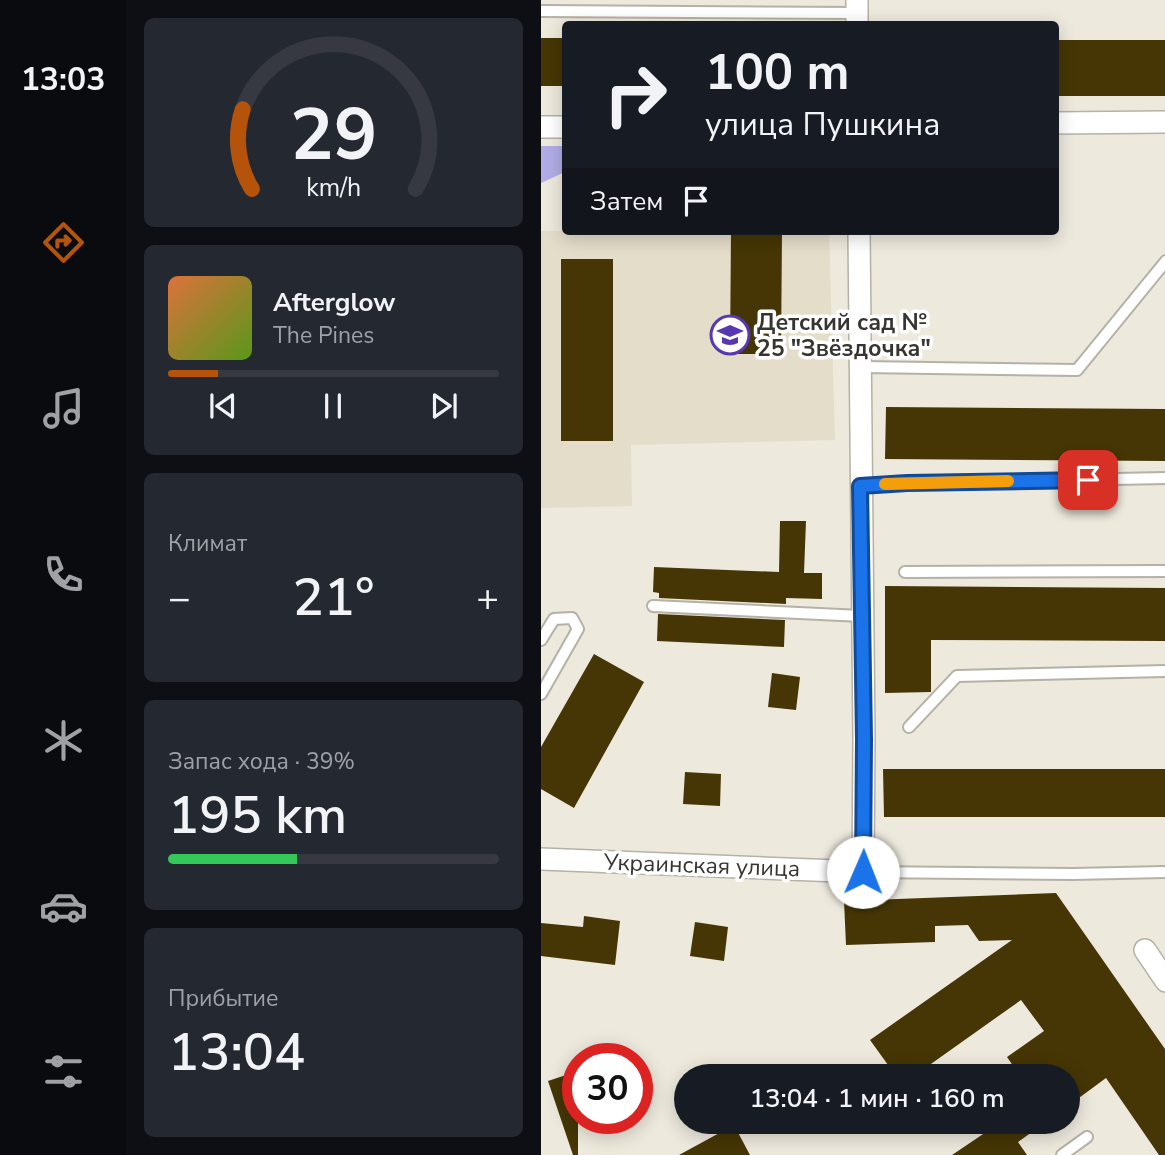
<!DOCTYPE html>
<html lang="ru">
<meta charset="utf-8">
<style>
:root{--surface:#171b24;--page:#242831;--text:#f1f3f6;--muted:#9ea1a6;--line:#363941;--accent:#b45309}
body{margin:0;font-family:"Nunito Sans",sans-serif;background:var(--page);color:var(--text);height:100vh;display:flex;flex-direction:column;font-size:26px;white-space:nowrap}
*{box-sizing:border-box;margin:0}
p{font-size:23px;color:var(--muted)}
.icon{flex:none;width:38px;height:38px;fill:none;stroke:currentColor;stroke-width:2;stroke-linecap:round;stroke-linejoin:round}
.map{position:relative;flex:1;overflow:hidden}
.details{display:flex;flex-direction:column;gap:18px;padding:18px;background:#0d0f14;width:415px}
.details>*{flex:none}
.guide{position:absolute;left:21px;top:21px;width:497px;height:214px;border-radius:7px;box-shadow:0 4px 18px #0003;background:#171b24;color:var(--text);overflow:hidden}
.speed{position:absolute;left:21px;top:1043px;display:flex;gap:14px;font-size:35px;font-weight:700;text-align:center}
.speed>*{display:grid;place-content:center;width:91px;height:91px;border-radius:50%;background:var(--surface);box-shadow:0 4px 18px #0003;line-height:1}
.speed .limit{border:10px solid #d22;background:#fff;color:#111}
.pin{position:absolute;display:grid;place-items:center;width:60px;height:60px;color:#fff;margin:-30px;border-radius:14px;box-shadow:0 4px 10px #0006}
.me{position:absolute;width:77px;margin:-38px;rotate:1deg;stroke-linejoin:round;filter:drop-shadow(0 0 5px #0008)}
.turn{display:flex;align-items:center;gap:24px;height:147px;padding:0 28px;font-size:32px}
.turn .icon{width:91px;height:91px;stroke-width:2.5}
.turn b{display:block;font-size:49px;line-height:60px}
.then{display:flex;align-items:center;height:66px;padding:0 28px;background:#0003;gap:14px;font-size:26px}
.big{font-size:52px;font-weight:600;line-height:1.1}
.details .widget{flex:1;display:flex;flex-direction:column;justify-content:center;gap:10px;min-width:0;padding:0 24px;border-radius:10px;background:var(--page)}
.details .dial{align-items:center;gap:0}
.dial svg{height:182px;overflow:visible;fill:none;stroke:var(--line);stroke-width:7;stroke-linecap:round;text-anchor:middle}
.dial text{fill:var(--text);stroke:none}
.song{display:flex;align-items:center;gap:21px}
.cover{width:84px;height:84px;border-radius:10px;background:linear-gradient(135deg,hsl(20 70% 55%),hsl(90 70% 35%))}
.played{height:7px;border-radius:4px;background:linear-gradient(90deg,var(--accent) 15%,var(--line) 15%)}
.keys{display:flex;justify-content:space-around;direction:ltr}
.heat{display:flex;justify-content:space-between;align-items:center;font-size:38px;direction:ltr}
.charge{height:10px;border-radius:5px;background:linear-gradient(90deg,#34c759 39%,var(--line) 0)}
.trip{position:absolute;left:133px;top:1064px;width:406px;height:70px;border-radius:35px;background:var(--surface);box-shadow:0 4px 18px #0003;font-weight:600;line-height:70px;text-align:center}
main{display:flex;flex:1;min-height:0}
.tabs{display:flex;flex-direction:column;width:126px;justify-content:space-around;align-items:center;background:#090b0e;color:var(--muted)}
.tabs .icon{width:49px;height:49px}
.tabs .selected{color:var(--accent)}
.tabs b{font-size:32px;color:var(--text)}
.map>svg:first-child{display:block}
</style>
<main>
<nav class="tabs">
<b>13:03</b>
<svg class="icon selected" aria-label="directions" viewBox="0 0 24 24"><path d="M12 3l9 9-9 9-9-9zM9 14v-3h6M13 9l2 2-2 2"/></svg>
<svg class="icon" aria-label="music" viewBox="0 0 24 24"><path d="M9 18V5l10-2v13"/><circle cx="6" cy="18" r="3"/><circle cx="16" cy="16" r="3"/></svg>
<svg class="icon" aria-label="phone" viewBox="0 0 24 24"><path d="M5 4h4l2 5-3 2q2 4 5 5l2-3 5 2v4C11 20 4 13 5 4z"/></svg>
<svg class="icon" aria-label="climate" viewBox="0 0 24 24"><path d="M12 3v18M4 7l16 10M4 17L20 7"/></svg>
<svg class="icon" aria-label="car" viewBox="0 0 24 24"><path d="M5 17H2v-5l4-1 3-4h7l3 4 3 1v5h-3M9 17h6M6 11h13"/><circle cx="7" cy="17" r="2"/><circle cx="17" cy="17" r="2"/></svg>
<svg class="icon" aria-label="filters" viewBox="0 0 24 24"><path d="M4 7h16M4 17h16"/><circle cx="9" cy="7" r="2"/><circle cx="15" cy="17" r="2"/></svg>
</nav>
<section class="details">
<div class="widget dial"><svg viewBox="0 0 100 80">
<path d="M14 69A42 42 0 1 1 86 69"/>
<path d="M14 69A42 42 0 0 1 10 34" stroke="#b45309"/>
<text x="50" y="56" font-size="32" font-weight="700">29</text>
<text x="50" y="72" font-size="11">km/h</text>
</svg></div>
<div class="widget">
<div class="song"><i class="cover"></i><div><b>Afterglow</b><p>The Pines</p></div></div>
<div class="played"></div>
<div class="keys"><svg class="icon" aria-label="previous" viewBox="0 0 24 24"><path d="M18 5L8 12l10 7zM5 5v14"/></svg><svg class="icon" aria-label="pause" viewBox="0 0 24 24"><path d="M8 5v14M16 5v14"/></svg><svg class="icon" aria-label="next" viewBox="0 0 24 24"><path d="M6 5l10 7-10 7zM19 5v14"/></svg></div>
</div>
<div class="widget"><p>Климат</p>
<div class="heat"><a>−</a><b class="big">21°</b><a>+</a></div>
</div>
<div class="widget"><p>Запас хода · 39%</p><b class="big">195 km</b><div class="charge"></div></div>
<div class="widget"><p>Прибытие</p><b class="big">13:04</b></div>
</section>
<div class="map">
<svg width="625" height="1155" viewBox="0 0 625 1155">
<rect width="100%" height="100%" fill="#ede9dd"/>
<path fill="#e4ddca" d="M0,231H288L294,440L90,445L91,506L0,508Z"/>
<path fill="#b2ace6" d="M0,146H24V172L0,183Z"/>
<path fill="#463605" d="M0,38H24V86H0Z
M514,40H624V96H514Z
M190,231H241L240,354H189Z
M20,259H72V441H20Z
M345,407L624,409V461L344,459Z
M239,521H265L263,573H281V599L245,598V604L118,598V593L112,592L113,567L238,572Z
M344,586L624,588V641L390,640V692L344,693Z
M117,614L244,620L243,647L116,641Z
M53,654L103,682L33,808L0,789V747Z
M231,673L259,677L255,710L227,707Z
M342,769H624V817H343Z
M144,772L180,774L179,806L142,804Z
M515,893L624,1049V1155H618L565,1078L527,1106V1076H479L466,1057L503,1031L480,1000L373,1076H355L329,1040L471,940L438,941L427,925L394,926V942L305,945L303,901Z
M43,916L79,921L74,965L0,956V923L42,927Z
M154,922L187,927L183,961L149,956Z
M37,1071V1155H32L7,1081Z
M460,1122H505L477,1142L486,1155H411Z
M193,1125L209,1155H138Z"/>
<g fill="none" stroke-linecap="round" stroke-linejoin="round">
<defs>
<path id="lane" d="M0,11L316,13
M319,367L536,370L625,261
M319,486L366,483L625,478
M364,572L625,571
M112,606L321,616
M0,640L13,619L31,618L37,629L0,694
M368,727L416,676L625,671
M322,872L532,874L625,872
M521,1155L546,1137"/>
<path id="street" d="M316,0V24
M514,123L625,122
M0,127H24
M0,859L322,872L323,739L318,231
M604,950L625,981"/>
</defs>
<use href="#lane" stroke="#b5b1a6" stroke-width="14"/>
<use href="#street" stroke="#b5b1a6" stroke-width="24"/>
<use href="#lane" stroke="#fff" stroke-width="10"/>
<use href="#street" stroke="#fff" stroke-width="21"/>
</g>
<g fill="none" stroke-linecap="round" stroke-linejoin="round">
<defs>
<path id="route" d="M322,872L323,739L319,486L366,483L547,480"/>
</defs>
<use href="#route" stroke="#114b97" stroke-width="18"/>
<use href="#route" stroke="#1a73e8" stroke-width="12"/>
<path stroke="#f59e0b" stroke-width="12" d="M344,484L467,481"/>
</g>
<defs>
<symbol id="school-ring" viewBox="-11 -11 22 22"><circle r="9.5" fill="#fff" stroke="#5838b0" stroke-width="1.5"/><path d="M0-5L7-2L0 1L-7-2ZM-4 1L0 2.5L4 1V4Q0 6-4 4Z" fill="#5838b0"/></symbol>
</defs>
<g fill-rule="evenodd">
<use href="#school-ring" x="167" y="313" width="44" height="44"/>
</g>
<g text-anchor="middle" stroke-width="7" stroke-linejoin="round" paint-order="stroke">
<g font-size="23" font-weight="bold" fill="#373531" stroke="#fff" text-anchor="start">
<text x="216" y="330">Детский сад №<tspan x="216" dy="26">25 "Звёздочка"</tspan></text>
</g>
<g font-size="23" fill="#373531" stroke="#fff">
<text transform="translate(161 865) rotate(2)" y="8">Украинская улица</text>
</g>
</g>
</svg>
<div class="speed"><div class="limit">30</div></div>
<div class="pin" style="left:547px;top:480px;background:#d93025"><svg class="icon" aria-label="arrive" viewBox="0 0 24 24"><path d="M6 21V4h12l-3 4 3 4H6"/></svg></div>
<svg class="me" style="left:322px;top:872px" viewBox="-20 -20 40 40"><circle r="19" fill="#fff"/><path d="M0-13L10 11 0 6-10 11z" fill="#1a73e8"/></svg>
<div class="trip">13:04 · 1 мин · 160 m</div>
<div class="guide">
<div class="turn"><svg class="icon" aria-label="right" viewBox="0 0 24 24"><path d="M7 20v-9h11M14 6l5 5-5 5"/></svg><div><b>100 m</b>улица Пушкина</div></div>
<div class="then">Затем<svg class="icon" aria-label="arrive" viewBox="0 0 24 24"><path d="M6 21V4h12l-3 4 3 4H6"/></svg></div>
</div>
</div>
</main>
